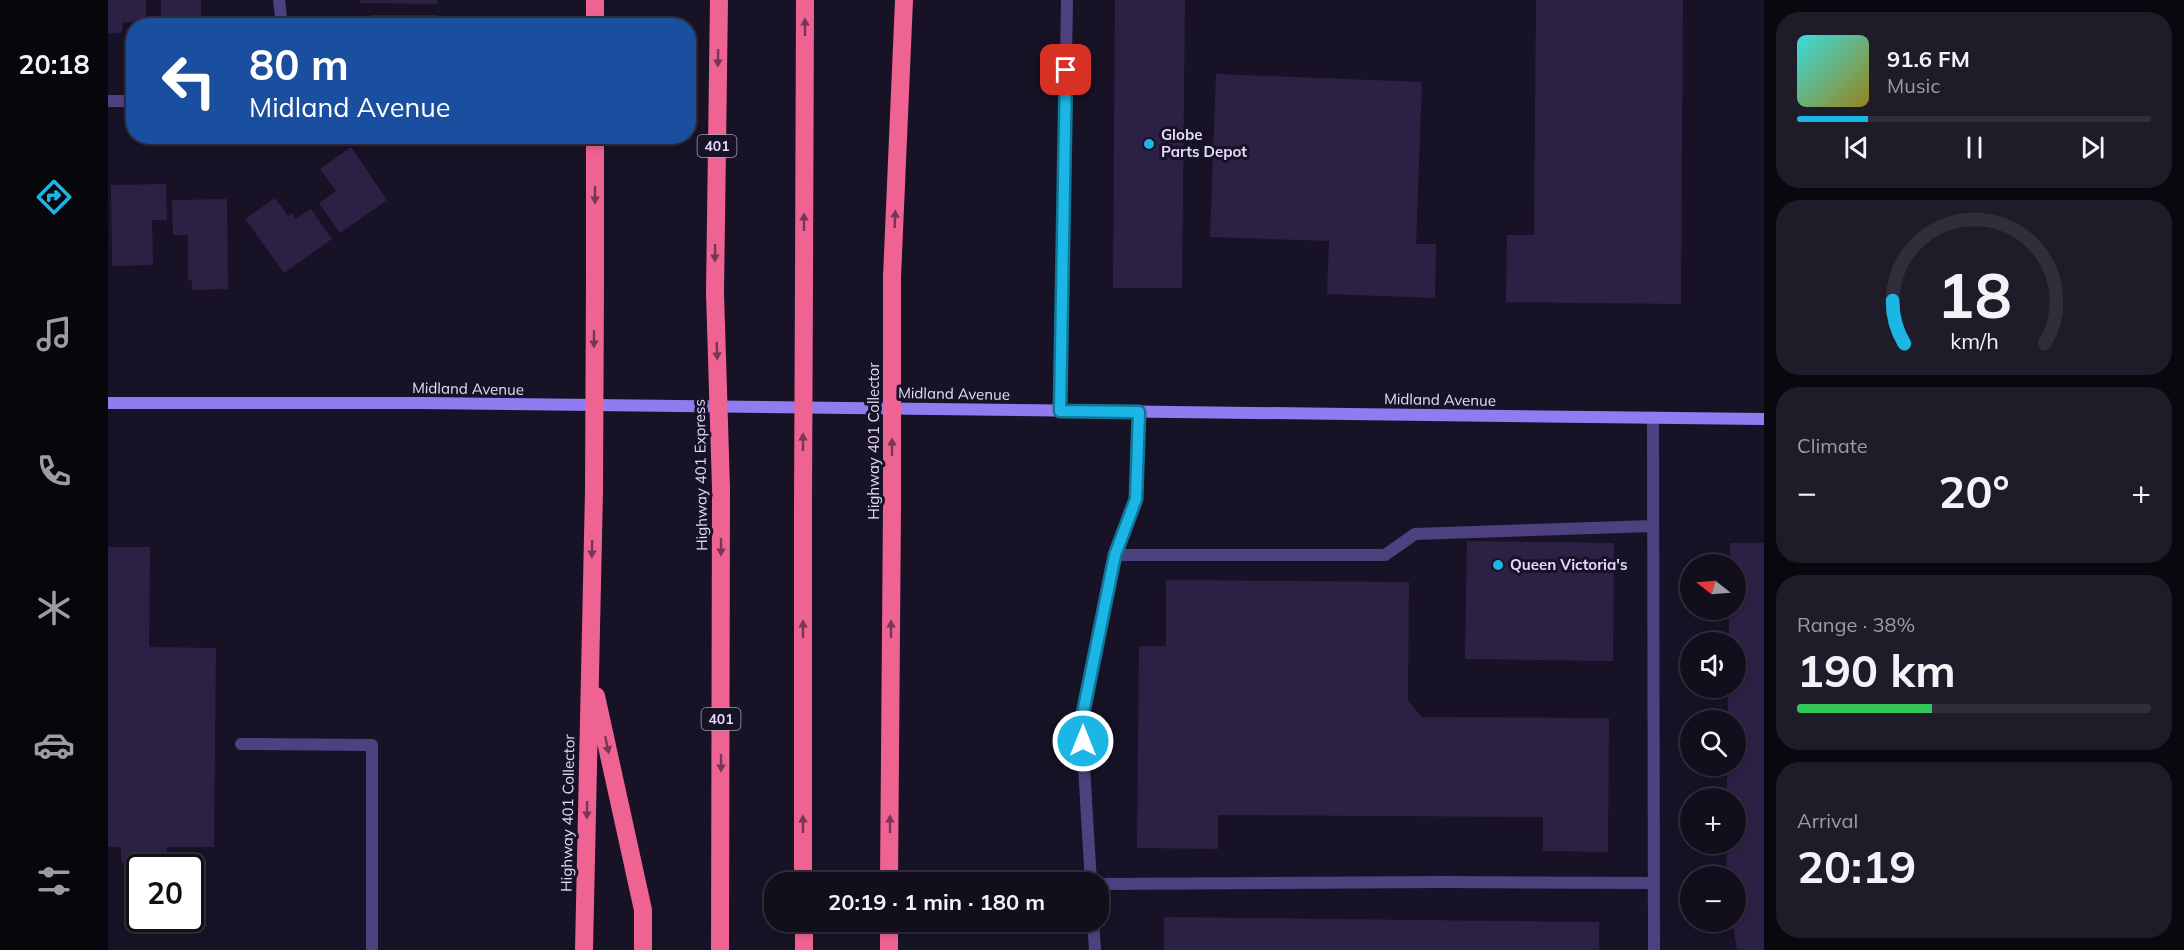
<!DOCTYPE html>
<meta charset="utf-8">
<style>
:root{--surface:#120e1c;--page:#1f1c29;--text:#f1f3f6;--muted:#9c9ca3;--line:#312e3b;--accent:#1cb6e6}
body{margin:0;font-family:Mulish,sans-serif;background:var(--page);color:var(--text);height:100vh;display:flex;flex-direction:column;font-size:22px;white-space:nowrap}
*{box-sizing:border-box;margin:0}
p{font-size:20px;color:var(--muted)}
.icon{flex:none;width:33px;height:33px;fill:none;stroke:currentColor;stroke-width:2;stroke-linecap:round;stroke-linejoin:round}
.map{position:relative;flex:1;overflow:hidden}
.sheet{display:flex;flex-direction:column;gap:12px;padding:12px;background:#0a080f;width:420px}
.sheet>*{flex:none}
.top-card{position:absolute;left:18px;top:18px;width:570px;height:126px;border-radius:24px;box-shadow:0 3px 9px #0003,0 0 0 2px var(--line);background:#1a4fa0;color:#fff;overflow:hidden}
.needle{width:39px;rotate:287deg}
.buttons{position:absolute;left:1572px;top:554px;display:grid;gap:12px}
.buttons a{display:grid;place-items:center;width:66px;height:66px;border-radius:50%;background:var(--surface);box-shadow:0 3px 9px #0003,0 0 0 2px var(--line);font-size:30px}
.speed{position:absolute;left:18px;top:854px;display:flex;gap:12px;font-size:30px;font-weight:700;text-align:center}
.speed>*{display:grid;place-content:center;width:78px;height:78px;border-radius:50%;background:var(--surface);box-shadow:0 3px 9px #0003,0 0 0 2px var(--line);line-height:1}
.speed .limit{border:3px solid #111;border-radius:9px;background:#fff;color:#111}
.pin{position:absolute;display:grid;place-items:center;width:51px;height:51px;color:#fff;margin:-26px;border-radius:12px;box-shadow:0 3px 9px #0006}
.me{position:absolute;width:66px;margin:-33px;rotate:0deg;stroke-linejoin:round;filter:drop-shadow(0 0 4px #0008)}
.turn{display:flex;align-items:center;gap:21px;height:126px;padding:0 24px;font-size:27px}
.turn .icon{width:78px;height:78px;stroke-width:2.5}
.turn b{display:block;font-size:42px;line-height:51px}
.big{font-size:45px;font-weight:700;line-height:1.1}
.sheet .card{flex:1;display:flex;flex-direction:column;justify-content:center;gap:9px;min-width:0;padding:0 21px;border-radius:24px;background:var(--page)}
.sheet .dial{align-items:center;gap:0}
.dial svg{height:156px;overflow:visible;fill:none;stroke:var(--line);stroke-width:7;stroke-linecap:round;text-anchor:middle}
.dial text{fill:var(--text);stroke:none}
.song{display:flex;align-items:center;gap:18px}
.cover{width:72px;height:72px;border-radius:9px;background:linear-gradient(135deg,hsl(180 70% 55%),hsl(50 70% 35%))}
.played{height:6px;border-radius:3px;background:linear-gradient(90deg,var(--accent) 20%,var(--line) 20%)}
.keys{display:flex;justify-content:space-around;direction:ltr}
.heat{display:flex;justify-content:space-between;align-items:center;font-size:33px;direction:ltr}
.charge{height:9px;border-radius:4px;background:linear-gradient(90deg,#34c759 38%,var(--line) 0)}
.trip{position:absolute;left:656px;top:872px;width:345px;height:60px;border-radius:24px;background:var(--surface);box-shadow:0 3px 9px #0003,0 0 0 2px var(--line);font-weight:700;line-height:60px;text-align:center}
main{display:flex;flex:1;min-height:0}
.tab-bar{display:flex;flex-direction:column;width:108px;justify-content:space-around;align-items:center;background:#07060b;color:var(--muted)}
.tab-bar .icon{width:42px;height:42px}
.tab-bar .current{color:var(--accent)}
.tab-bar b{font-size:27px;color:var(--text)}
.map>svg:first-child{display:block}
</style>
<main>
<nav class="tab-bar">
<b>20:18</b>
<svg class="icon current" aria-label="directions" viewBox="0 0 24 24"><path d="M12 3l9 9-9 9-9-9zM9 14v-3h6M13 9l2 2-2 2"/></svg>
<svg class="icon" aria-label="music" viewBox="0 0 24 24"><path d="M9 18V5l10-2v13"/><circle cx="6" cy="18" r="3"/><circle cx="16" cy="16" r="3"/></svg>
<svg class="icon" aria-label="phone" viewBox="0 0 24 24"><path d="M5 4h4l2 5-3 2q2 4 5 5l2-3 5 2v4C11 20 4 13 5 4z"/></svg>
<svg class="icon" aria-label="climate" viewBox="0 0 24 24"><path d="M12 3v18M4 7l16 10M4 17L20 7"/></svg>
<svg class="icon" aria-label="car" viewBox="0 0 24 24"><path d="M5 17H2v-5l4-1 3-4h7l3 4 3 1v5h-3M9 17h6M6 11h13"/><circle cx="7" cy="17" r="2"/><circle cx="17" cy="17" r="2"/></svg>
<svg class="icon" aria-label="filters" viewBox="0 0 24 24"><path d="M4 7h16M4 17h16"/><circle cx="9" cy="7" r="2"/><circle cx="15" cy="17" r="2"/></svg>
</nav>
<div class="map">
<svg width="1656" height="950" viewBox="0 0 1656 950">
<rect width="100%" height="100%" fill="#181226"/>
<path fill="#2d2045" d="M0,0H38V23L15,22L14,33H0Z
M53,0H93V26H53Z
M252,0H329V4L252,3Z
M1007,0H1077L1074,288H1005Z
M1428,0H1575L1573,304L1398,302L1399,235H1426Z
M262,15H330V17H334V26H262Z
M1108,74L1314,82L1308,244H1328L1327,298L1219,294L1221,241L1102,237Z
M282,136H310L308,142Z
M243,147L279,200L232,233L211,203L228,191L212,169Z
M58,184L59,220H44L45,265L4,266L3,185Z
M167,198L180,216L184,213L188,219L203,209L224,239L176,273L137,219Z
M119,199L120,289L84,290V280L80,281V235H65L64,200Z
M1359,541L1506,543L1505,661L1357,659Z
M1622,543H1656V950H1629L1624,921H1628V876H1618L1619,843H1628V798H1619V765H1628V720H1620V687H1628V642H1621V609H1628V564H1622Z
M0,547H42L41,647L108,648L106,847H59L58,863H13V847H0Z
M1058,580L1301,582L1300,701L1314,717L1501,718L1500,852L1435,851V817L1110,815V849L1029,848L1031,646H1058Z
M1056,917L1491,922V950H1056Z"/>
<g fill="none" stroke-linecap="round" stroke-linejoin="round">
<path stroke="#4d427f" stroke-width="12" d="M952,411L959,0
M1545,418L1546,950
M1007,555H1277L1307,534L1545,526
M133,744L264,745V950
M983,882L973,718L1007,555L1028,499L1031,412
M990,884L1336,882L1546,883
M985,921L987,950"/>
<path stroke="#4d427f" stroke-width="12" d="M171,0L174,26
M0,101H26"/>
<path stroke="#8f7cf1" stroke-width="12" d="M0,403H314L1656,419"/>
<path stroke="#ee6392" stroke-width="18" d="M487,26V0
M784,277L796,0
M487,281V136
M696,281L697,0
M607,293L611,0
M695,501V882
M488,696L535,910V950
M781,882L784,506
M696,921V950
M476,950L486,491
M612,950L613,488
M781,950V921"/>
<path stroke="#ee6392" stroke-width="18" d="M784,277V506
M607,293L613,488
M486,491L487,281
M695,501L696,281"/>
</g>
<defs><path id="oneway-solid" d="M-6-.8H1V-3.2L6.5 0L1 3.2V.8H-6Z" transform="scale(1.5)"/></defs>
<g fill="#783657">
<use href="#oneway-solid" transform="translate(697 27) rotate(-90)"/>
<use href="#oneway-solid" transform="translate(610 58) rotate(91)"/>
<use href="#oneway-solid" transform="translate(487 195) rotate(90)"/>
<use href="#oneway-solid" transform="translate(787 219) rotate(-88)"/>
<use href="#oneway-solid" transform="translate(696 222) rotate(-90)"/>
<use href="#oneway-solid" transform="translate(607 253) rotate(91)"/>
<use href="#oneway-solid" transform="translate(486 339) rotate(90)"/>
<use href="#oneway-solid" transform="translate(609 351) rotate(88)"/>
<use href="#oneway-solid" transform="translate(695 442) rotate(-90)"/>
<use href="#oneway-solid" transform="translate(784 447) rotate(-90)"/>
<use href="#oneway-solid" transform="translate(613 547) rotate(90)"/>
<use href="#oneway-solid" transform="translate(484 549) rotate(91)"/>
<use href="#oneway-solid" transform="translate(695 629) rotate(-90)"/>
<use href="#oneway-solid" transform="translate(783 629) rotate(-90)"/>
<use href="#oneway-solid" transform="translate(499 745) rotate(78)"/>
<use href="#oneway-solid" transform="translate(613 763) rotate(90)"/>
<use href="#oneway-solid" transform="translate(479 810) rotate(91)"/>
<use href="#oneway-solid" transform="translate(695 824) rotate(-90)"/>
<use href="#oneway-solid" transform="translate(782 824) rotate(-90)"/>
</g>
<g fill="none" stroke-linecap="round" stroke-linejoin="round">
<defs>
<path id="route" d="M958,70L952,411L1031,412L1028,499L1007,555L974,718L975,741"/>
</defs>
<use href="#route" stroke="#127696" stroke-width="15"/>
<use href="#route" stroke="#1cb6e6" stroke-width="10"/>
</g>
<g fill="#1cb6e6" stroke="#181226" stroke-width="2">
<circle cx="1041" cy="144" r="6"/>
<circle cx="1390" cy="565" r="6"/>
</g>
<g text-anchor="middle" stroke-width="6" stroke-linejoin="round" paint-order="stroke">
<g fill="#181226" stroke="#a69fbb" stroke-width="1.5">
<rect x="589.5" y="135" width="39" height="22" rx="4.5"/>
<rect x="593.5" y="708" width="39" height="22" rx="4.5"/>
</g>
<g font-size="14" font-weight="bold" fill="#e3dbfb">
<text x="609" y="151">401</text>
<text x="613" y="724">401</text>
</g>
<g font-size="15" font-weight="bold" fill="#e3dbfb" stroke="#181226" text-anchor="start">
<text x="1053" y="140">Globe<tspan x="1053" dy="17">Parts Depot</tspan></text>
<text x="1402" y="570">Queen Victoria's</text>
</g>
<g font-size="15" fill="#e3dbfb" stroke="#181226">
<text transform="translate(360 389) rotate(1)" y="5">Midland Avenue</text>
<text transform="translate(846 394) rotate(1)" y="5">Midland Avenue</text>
<text transform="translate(1332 400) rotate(1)" y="5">Midland Avenue</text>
<text transform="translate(766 441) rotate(-90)" y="5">Highway 401 Collector</text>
<text transform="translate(593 475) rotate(-91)" y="5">Highway 401 Express</text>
<text transform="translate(460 813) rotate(-89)" y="5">Highway 401 Collector</text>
</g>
</g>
</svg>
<div class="buttons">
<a><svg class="needle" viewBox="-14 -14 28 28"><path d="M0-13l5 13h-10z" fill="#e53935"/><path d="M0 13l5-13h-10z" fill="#9c9ca3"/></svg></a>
<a><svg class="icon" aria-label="sound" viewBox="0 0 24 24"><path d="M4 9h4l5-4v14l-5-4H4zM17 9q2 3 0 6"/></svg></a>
<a><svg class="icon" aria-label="search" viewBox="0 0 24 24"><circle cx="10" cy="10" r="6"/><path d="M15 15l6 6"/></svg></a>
<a>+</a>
<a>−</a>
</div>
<div class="speed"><div class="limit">20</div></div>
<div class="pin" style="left:958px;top:70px;background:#d93025"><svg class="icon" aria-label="arrive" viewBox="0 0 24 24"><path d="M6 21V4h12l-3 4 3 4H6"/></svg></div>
<svg class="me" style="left:975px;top:741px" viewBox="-20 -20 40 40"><circle r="17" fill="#1cb6e6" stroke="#fff" stroke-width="3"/><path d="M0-11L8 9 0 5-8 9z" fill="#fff"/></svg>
<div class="trip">20:19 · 1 min · 180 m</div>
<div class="top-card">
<div class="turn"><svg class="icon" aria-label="left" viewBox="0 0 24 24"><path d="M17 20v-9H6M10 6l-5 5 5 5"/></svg><div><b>80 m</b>Midland Avenue</div></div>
</div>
</div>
<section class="sheet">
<div class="card">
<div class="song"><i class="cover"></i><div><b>91.6 FM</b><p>Music</p></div></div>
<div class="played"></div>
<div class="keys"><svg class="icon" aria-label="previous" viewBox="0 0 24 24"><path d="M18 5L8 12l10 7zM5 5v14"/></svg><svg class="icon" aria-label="pause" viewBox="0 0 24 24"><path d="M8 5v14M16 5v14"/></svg><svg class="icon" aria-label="next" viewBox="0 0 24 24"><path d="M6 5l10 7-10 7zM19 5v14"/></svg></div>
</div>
<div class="card dial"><svg viewBox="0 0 100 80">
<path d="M14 69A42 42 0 1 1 86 69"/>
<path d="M14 69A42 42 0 0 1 8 47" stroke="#1cb6e6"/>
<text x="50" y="56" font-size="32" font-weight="700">18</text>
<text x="50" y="72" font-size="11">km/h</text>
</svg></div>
<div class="card"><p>Climate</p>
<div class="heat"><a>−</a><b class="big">20°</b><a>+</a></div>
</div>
<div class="card"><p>Range · 38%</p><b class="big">190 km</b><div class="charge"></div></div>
<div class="card"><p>Arrival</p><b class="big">20:19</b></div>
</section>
</main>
